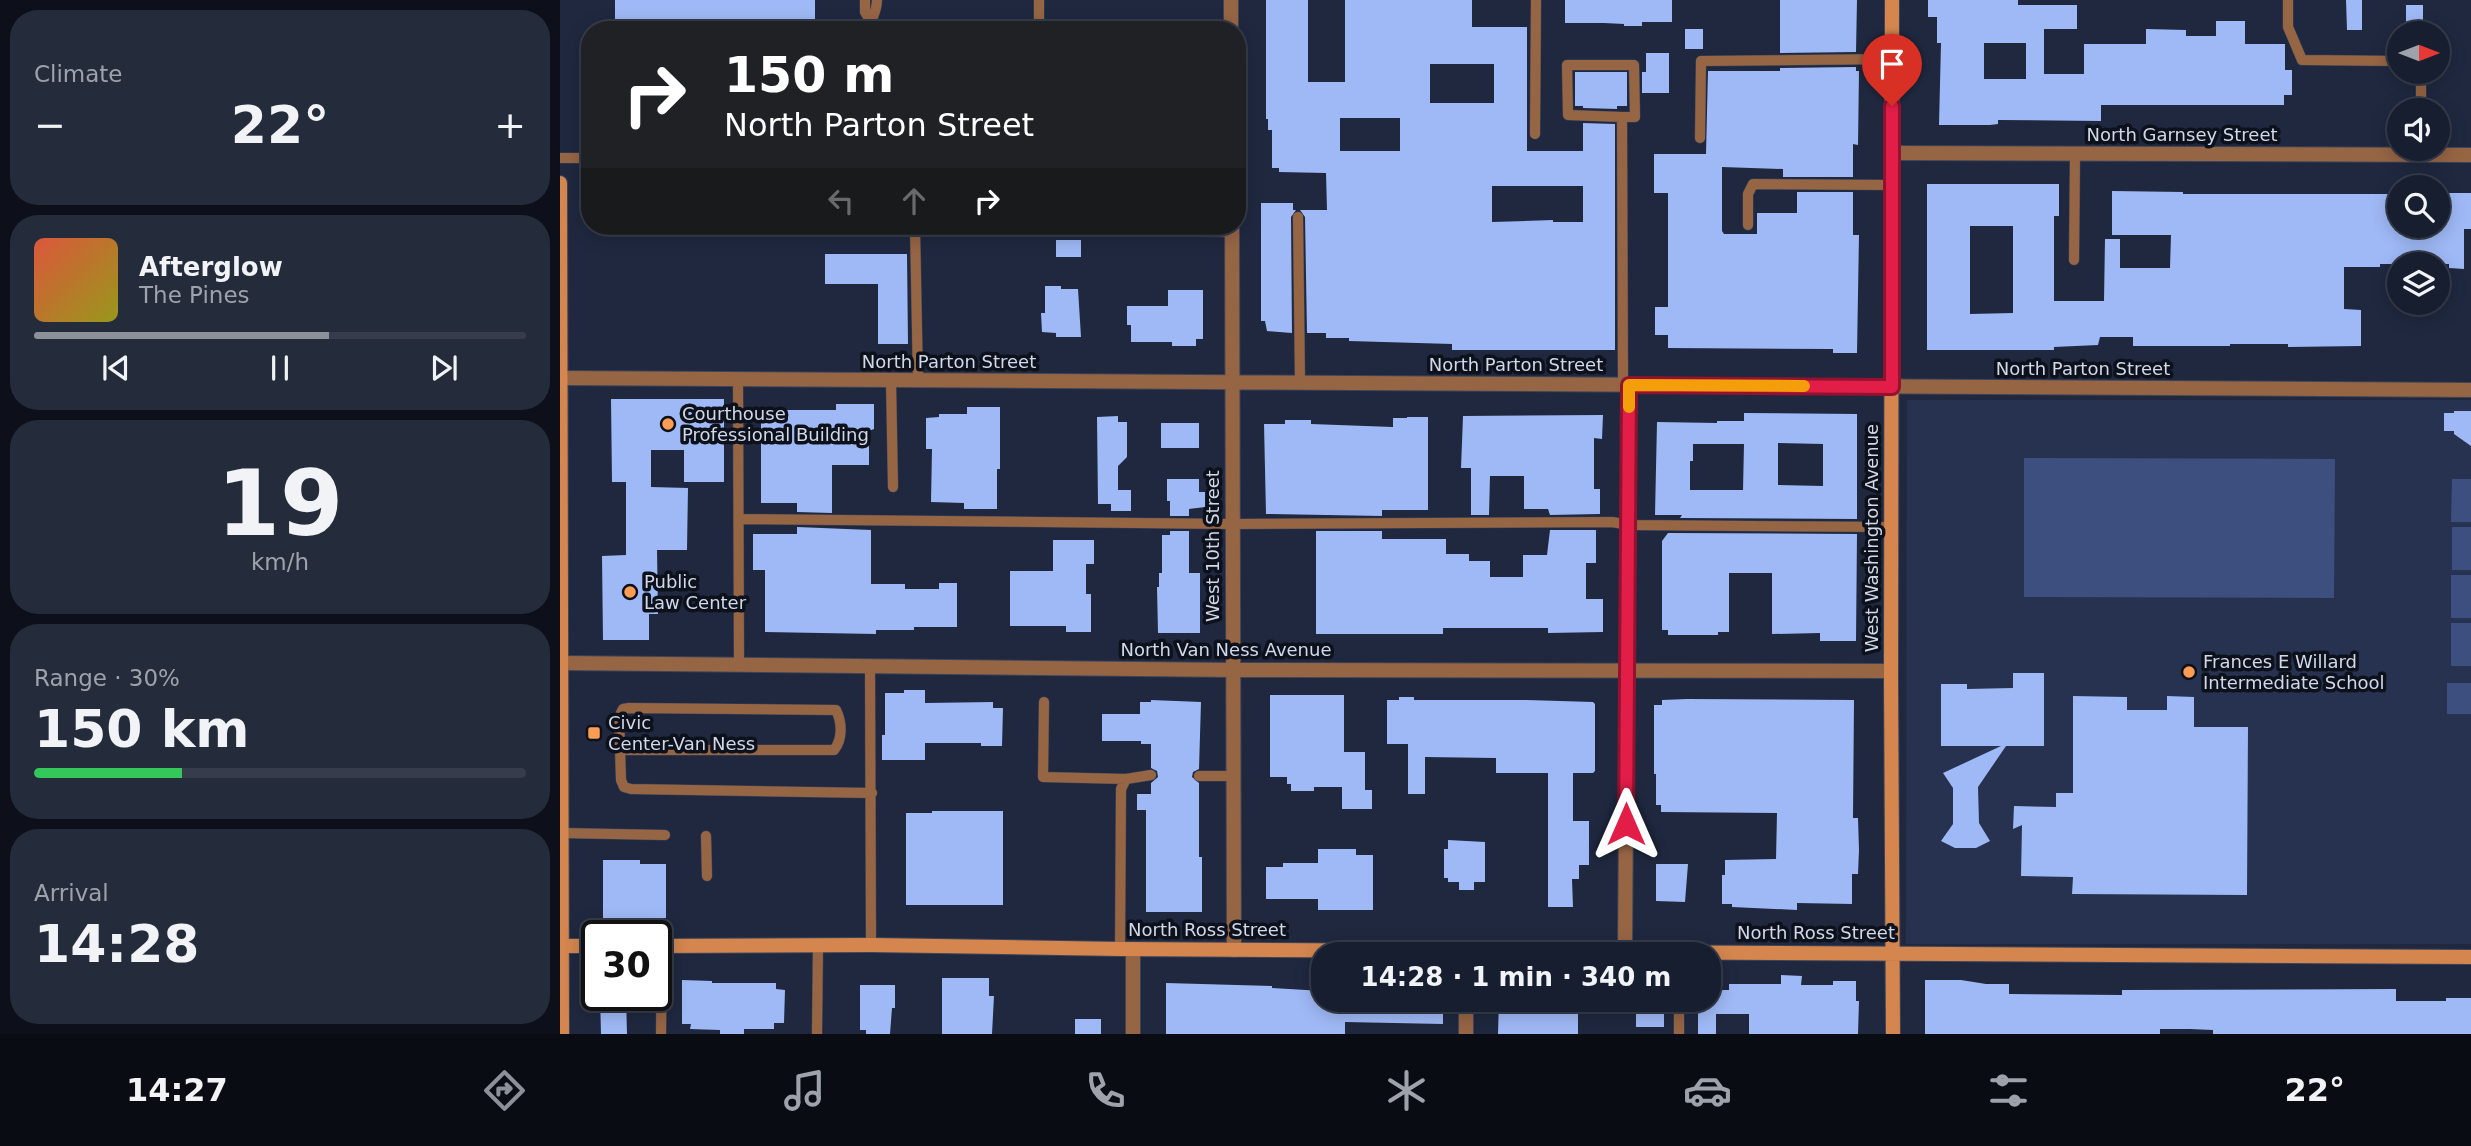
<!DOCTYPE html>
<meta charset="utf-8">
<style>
:root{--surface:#171e2f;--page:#242b3b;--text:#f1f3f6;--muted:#9ea2aa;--line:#363c4b;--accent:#8c9099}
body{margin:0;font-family:"DejaVu Sans",sans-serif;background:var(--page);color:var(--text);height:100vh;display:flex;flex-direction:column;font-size:26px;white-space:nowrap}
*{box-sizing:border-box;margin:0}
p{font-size:23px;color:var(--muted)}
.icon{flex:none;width:38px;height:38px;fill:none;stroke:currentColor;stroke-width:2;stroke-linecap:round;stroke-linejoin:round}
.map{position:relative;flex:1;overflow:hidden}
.sheet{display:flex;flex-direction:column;gap:10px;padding:10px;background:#0d101a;width:560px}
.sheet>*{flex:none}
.top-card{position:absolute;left:21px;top:21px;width:665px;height:214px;border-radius:28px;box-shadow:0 4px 18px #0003,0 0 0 2px var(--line);background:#202124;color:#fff;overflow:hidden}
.needle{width:46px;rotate:90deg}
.fabs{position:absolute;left:1827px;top:21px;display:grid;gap:14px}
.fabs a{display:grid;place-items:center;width:63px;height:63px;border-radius:50%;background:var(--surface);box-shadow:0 4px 18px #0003,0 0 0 2px var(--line);font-size:35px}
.speed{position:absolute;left:21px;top:920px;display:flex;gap:14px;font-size:35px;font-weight:700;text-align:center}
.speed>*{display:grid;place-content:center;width:91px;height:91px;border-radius:50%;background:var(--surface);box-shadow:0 4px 18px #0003,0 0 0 2px var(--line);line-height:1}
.speed .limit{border:4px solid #111;border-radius:10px;background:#fff;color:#111}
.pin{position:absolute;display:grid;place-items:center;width:60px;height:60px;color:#fff;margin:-72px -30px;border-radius:50% 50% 50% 0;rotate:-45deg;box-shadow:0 0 7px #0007}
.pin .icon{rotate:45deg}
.me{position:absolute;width:77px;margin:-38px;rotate:0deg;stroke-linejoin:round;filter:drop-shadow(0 0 5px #0008)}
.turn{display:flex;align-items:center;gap:24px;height:147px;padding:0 28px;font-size:32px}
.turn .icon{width:91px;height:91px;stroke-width:2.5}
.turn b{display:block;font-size:49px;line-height:60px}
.lanes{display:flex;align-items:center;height:66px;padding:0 28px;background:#0003;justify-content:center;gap:35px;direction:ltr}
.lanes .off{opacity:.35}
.big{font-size:52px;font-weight:800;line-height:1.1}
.sheet .widget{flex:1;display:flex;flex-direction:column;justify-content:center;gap:10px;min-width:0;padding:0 24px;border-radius:28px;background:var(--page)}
.sheet .dial{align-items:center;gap:0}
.dial b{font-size:91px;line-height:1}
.song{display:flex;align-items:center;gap:21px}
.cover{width:84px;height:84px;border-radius:10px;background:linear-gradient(135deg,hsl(10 70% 55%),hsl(60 70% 35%))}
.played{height:7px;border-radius:4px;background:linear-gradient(90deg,var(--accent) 60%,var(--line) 60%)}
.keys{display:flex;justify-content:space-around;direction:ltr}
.heat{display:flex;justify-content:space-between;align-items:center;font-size:38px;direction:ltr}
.charge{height:10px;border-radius:5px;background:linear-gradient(90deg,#34c759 30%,var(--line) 0)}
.trip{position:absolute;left:751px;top:942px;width:410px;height:70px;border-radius:28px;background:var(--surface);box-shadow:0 4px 18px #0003,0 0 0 2px var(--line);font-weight:800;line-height:70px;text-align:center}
.tabs{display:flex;height:112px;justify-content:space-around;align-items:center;background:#090c13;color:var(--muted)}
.tabs .icon{width:49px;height:49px}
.tabs .selected{color:var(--accent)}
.tabs b{font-size:32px;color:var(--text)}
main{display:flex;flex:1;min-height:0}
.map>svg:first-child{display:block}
</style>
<main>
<section class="sheet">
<div class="widget"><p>Climate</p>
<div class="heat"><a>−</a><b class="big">22°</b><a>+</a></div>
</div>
<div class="widget">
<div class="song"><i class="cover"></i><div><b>Afterglow</b><p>The Pines</p></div></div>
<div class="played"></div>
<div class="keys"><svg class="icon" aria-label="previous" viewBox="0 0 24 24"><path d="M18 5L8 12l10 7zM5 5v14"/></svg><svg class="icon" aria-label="pause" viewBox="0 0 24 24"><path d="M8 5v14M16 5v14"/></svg><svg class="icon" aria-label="next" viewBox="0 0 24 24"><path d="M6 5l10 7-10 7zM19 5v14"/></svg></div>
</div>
<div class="widget dial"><b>19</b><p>km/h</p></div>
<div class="widget"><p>Range · 30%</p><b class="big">150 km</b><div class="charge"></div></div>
<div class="widget"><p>Arrival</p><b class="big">14:28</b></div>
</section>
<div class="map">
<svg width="1911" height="1034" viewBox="0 0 1911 1034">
<rect width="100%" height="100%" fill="#1f283f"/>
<path fill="#26324f" d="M1347,400H1911V944H1346Z"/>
<path fill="#3c4f7f" d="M1464,458L1775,459L1774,598L1464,597Z
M1892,479H1911V522H1891Z
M1892,527H1911V570H1892Z
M1891,575H1911V618H1891Z
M1891,623H1911V666H1891Z
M1887,683H1911V714H1887Z"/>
<path fill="#9fb9f6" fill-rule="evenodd" d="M55,0H255V30H55Z
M706,0H748V82H785V0H912V27H967V151H1023V123L1055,124V350H892V344L789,341V338H766V333H747L745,217L740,210H767L766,173L719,172V168H712V130H708V119H706ZM870,64H934V103H870ZM780,118H840V151H780ZM932,186H1023V222H993V220L932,222Z
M1005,0H1112V22H1082V26H1064V24L1044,23H1005Z
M1220,0H1297L1296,52L1220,53Z
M1368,0H1458V5H1517V29H1484V74H1524V44H1586V29L1626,30V36H1656V21H1685V44H1725V70H1732V95H1724V105H1541V121L1438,120V124L1430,125H1379L1381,43H1377V17H1368ZM1424,43H1466V79H1424Z
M1786,0H1802V30H1787Z
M1846,5H1863V25H1846Z
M1125,29H1143V49H1125Z
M1086,53H1109V93H1082V72H1086Z
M1296,67V71H1299L1298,145L1293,144V177H1223V169L1162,167V231L1164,234H1197V213H1237V192H1293V235H1299L1297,353H1273V349L1108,348V335H1095V307H1108V193H1094V154H1146L1148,71H1220V68Z
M1015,72H1067V106H1057V109L1023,108V106H1015Z
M1367,184H1499V216H1494V301H1544L1545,239H1560V268H1610L1611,235H1552V191L1623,192V194H1833V199H1839V226H1878V193H1911V229H1904V269L1889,268V264H1820V267H1784V309L1801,310V346L1728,347V344H1670V346H1573V337H1540L1538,345L1494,347V350H1367ZM1410,226H1453V313L1410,314Z
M701,203H733V210H736L731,217L732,333L707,331L705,321H701Z
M496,240H521V257H496Z
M265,254H347L348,344H318V284H265Z
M485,286H501V289H518L521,337H496V333L482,332L481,313H485Z
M608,290H643V339H636V346H612V342H571V325H567V306H608Z
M51,399H164V482H124V450H91V487L128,488L127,550H97L98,614H89V640H43L42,556L66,555V482H52Z
M276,404H314V429L309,431V465H272V513L237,512V503H201V410H276Z
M407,407H440V469H437V509H404V503L371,502L372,449H366V418L379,417V414H407Z
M1894,411H1911V446L1894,434V431H1884V413H1894Z
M1184,413L1297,414V519L1120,518L1122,515H1095L1097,422L1157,423V421H1184ZM1218,443L1263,444V486L1218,485ZM1133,444H1184L1183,490H1130V461H1133Z
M1043,415L1042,439L1034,438V489H1040V514L990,515L988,509H964V476H930L929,515H911V468H901L903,416Z
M558,416V422H567V457L558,466V490H571V511H551V504H538L537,417Z
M847,417H868V510H822V516L706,514L704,424H725V420H751V424L833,427V418H847Z
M601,423H639V448H601Z
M607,479H639V492H645V507L629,509V516H610V501H607Z
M237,527L311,530V584H345V589H379V583H397V627H354V630H316V634L205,632V570H193V534H237Z
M990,530H1036V563H1026V599H1043V632L988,633V628H883V634H756V531H822V539H886V554H909V561H930V577H963V555H987Z
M610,531H629V573H640V633H598L597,587H599V573H602V535H610Z
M1108,533L1297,534L1296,641H1260V633L1212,634V573H1169V632H1158V635H1108V630H1102V541Z
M493,540H534V564H526V594H531V632H506V626H450V571H493Z
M1453,673H1484V746H1446L1418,787L1419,823L1430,841L1416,848H1395L1381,841L1393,824V788L1383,773L1441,746H1381V684H1407V689L1453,688Z
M344,690H365V703L433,702V708H443L442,746H421V743H365V760H322V735H325V693H344Z
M710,695H784V752H805V790H812V809H782V787H754V791H731V784H727V777H710Z
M1513,696L1567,697V710H1607V696L1634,697V727H1688L1687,895L1512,894L1513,877L1461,876L1462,825L1453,829L1454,806L1496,807V793H1513Z
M839,697H854V700H967L1033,702L1035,704V771L1033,773H1013V821H1029V865H1019V879H1012L1013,907H988V773H936V758L865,757V794H848V744H827V700H839Z
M1127,699L1294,700L1293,818H1298L1299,850L1298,874H1292V904L1237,903V910L1172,907V904H1162V875H1165V860L1216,859L1217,813L1101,812V805H1096V774H1094V705H1102V700Z
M591,700L641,702L639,769L633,772L632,777L639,783V857H642V912H586V810H577V794H591V783L598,777L597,771L591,768V744H581V741H542V714H580V702H591Z
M372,811H443V905H346V813H372Z
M888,840L925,842V882H914V890H899V882H888V878H884V849H888Z
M758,849H796V855H813V910H758V899H706V867H723V863H758Z
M43,860H80V864H106V918H43Z
M1096,864H1128L1125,902L1096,901Z
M1221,975L1242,976L1241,985H1273V981H1296V1001H1299L1298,1034H1189V1014H1156V1034H1138V999H1148V990H1169V984H1221Z
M382,978H429V996H434L432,1034H382Z
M122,980L152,981V983H216V989L225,990L224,1023H214V1029H184V1034H160V1030L130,1029L131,1024H122Z
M1365,980H1401L1426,984H1449V994L1562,995V990L1836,989V1001H1886V998H1911V1034H1653V1030L1630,1029H1600V1034H1365Z
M606,983L712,986V988L763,991V999H883V1024L785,1022V1034H606Z
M300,985H335V1008H332L330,1034H306V1030H300Z
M40,996H66L67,1034H41Z
M939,999H1018V1034H938Z
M1076,999H1104V1027H1076Z
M515,1019H541V1034H515Z"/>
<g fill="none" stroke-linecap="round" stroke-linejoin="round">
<defs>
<path id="lane" d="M305,0V12L310,20
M479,0V30
M1728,0V27L1742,60L1839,61
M309,30C311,18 317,12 317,0
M1861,72V110
M1062,117H1075L1074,65H1007L1008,115L1062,117L1063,385
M975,134L976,0
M1140,138L1141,61L1332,59
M0,158H30
M738,217L740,383
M1188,225V194L1193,184L1332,185
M256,226L672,232
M355,227L358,381
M1514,260L1515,154
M178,379L179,664
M331,381L333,487
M179,519L672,524L1052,522L1069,525L1331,527
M310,665L311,945
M484,702L483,777L566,779
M60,750H274C283,739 282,722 276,710L69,708L63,709L59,717L61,780L64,787L71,789L312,793
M639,776H673
M2,833L105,835
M146,836L147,876
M560,949L561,789L566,779L591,775
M101,1034L102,946
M257,1034L258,945
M1119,1034V999"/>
<path id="street" d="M671,0V30
M1332,153L1911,155
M672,226L674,950
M1,378L1911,390
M1,663L673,670L1331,671
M573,949V1034
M1065,952L1069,385
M906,1034V999"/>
<path id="secondary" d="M1332,0L1331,679L1333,1034
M0,183L2,1034
M0,946H37
M96,946L311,945L560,949L1911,957"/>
</defs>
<use href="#lane" stroke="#3c445a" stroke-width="11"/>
<use href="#street" stroke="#3c445a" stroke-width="16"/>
<use href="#secondary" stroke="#3c445a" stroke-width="16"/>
<use href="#lane" stroke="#966544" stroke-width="10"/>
<use href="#street" stroke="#966544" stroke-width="14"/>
<use href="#secondary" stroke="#d4864e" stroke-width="14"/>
</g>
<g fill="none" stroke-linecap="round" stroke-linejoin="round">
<defs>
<path id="route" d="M1066,824L1069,385L1332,387V106"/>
</defs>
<use href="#route" stroke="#92132f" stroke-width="18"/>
<use href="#route" stroke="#e11d48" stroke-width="12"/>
<path stroke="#f59e0b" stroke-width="12" d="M1069,407V385L1244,386"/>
</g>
<g fill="#fd9c55" stroke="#0d111c" stroke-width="2.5">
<circle cx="108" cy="424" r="7"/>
<circle cx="70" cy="592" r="7"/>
<circle cx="1629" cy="672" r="7"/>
<rect x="27" y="726" width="14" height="14" rx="3.5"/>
</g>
<g text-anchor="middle" stroke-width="7" stroke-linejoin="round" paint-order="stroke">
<g font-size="18" fill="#d2d8e8" stroke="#0d111c">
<text x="1622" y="141">North Garnsey Street</text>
<text x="389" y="368">North Parton Street</text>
<text x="956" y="371">North Parton Street</text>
<text x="1523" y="375">North Parton Street</text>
<text transform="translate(1312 538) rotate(-90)" y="6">West Washington Avenue</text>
<text transform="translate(653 546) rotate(-90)" y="6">West 10th Street</text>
<text x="666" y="656">North Van Ness Avenue</text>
<text x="647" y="936">North Ross Street</text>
<text x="1256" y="939">North Ross Street</text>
</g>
<g font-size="18" fill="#d2d8e8" stroke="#0d111c" text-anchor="start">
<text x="122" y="420">Courthouse<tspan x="122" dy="21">Professional Building</tspan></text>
<text x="84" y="588">Public<tspan x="84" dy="21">Law Center</tspan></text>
<text x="1643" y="668">Frances E Willard<tspan x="1643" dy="21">Intermediate School</tspan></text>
<text x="48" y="729">Civic<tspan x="48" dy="21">Center-Van Ness</tspan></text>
</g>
</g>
</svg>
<div class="fabs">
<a><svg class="needle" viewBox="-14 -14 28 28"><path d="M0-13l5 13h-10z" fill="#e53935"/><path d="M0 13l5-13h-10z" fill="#9ea2aa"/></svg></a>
<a><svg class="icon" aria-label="sound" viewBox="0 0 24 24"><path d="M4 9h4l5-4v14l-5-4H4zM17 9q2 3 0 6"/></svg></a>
<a><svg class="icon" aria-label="search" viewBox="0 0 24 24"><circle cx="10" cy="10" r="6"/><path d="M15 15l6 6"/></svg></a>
<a><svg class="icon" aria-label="layers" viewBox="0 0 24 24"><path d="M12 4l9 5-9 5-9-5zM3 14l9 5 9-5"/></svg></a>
</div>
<div class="speed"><div class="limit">30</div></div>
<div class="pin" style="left:1332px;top:106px;background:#d93025"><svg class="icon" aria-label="arrive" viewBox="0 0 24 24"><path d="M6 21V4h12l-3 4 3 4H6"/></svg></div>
<svg class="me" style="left:1066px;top:824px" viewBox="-20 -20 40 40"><path d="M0-17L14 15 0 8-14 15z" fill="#e11d48" stroke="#fff" stroke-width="4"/></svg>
<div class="trip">14:28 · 1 min · 340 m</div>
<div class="top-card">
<div class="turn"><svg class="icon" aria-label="right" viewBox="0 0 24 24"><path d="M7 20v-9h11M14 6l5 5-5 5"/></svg><div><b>150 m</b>North Parton Street</div></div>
<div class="lanes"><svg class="icon off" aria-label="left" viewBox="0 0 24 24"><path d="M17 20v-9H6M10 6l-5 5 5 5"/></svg><svg class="icon off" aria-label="ahead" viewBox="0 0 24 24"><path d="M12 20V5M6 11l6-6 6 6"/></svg><svg class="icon" aria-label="right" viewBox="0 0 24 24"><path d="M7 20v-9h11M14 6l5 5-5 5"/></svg></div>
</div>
</div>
</main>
<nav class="tabs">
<b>14:27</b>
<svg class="icon selected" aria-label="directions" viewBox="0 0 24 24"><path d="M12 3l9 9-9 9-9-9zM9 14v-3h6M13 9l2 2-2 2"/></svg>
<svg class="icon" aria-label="music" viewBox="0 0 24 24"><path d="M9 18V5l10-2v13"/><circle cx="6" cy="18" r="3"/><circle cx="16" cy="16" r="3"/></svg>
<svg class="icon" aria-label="phone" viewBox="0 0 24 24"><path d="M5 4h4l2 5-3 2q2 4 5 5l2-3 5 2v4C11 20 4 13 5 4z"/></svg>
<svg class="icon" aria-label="climate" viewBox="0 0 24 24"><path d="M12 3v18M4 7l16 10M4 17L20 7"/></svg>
<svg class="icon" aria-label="car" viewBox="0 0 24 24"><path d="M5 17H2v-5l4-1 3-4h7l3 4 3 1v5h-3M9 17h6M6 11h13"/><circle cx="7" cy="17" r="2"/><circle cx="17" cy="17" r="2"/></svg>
<svg class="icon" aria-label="filters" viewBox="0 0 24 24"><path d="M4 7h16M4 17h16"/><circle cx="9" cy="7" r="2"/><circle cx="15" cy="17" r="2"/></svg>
<b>22°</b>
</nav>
